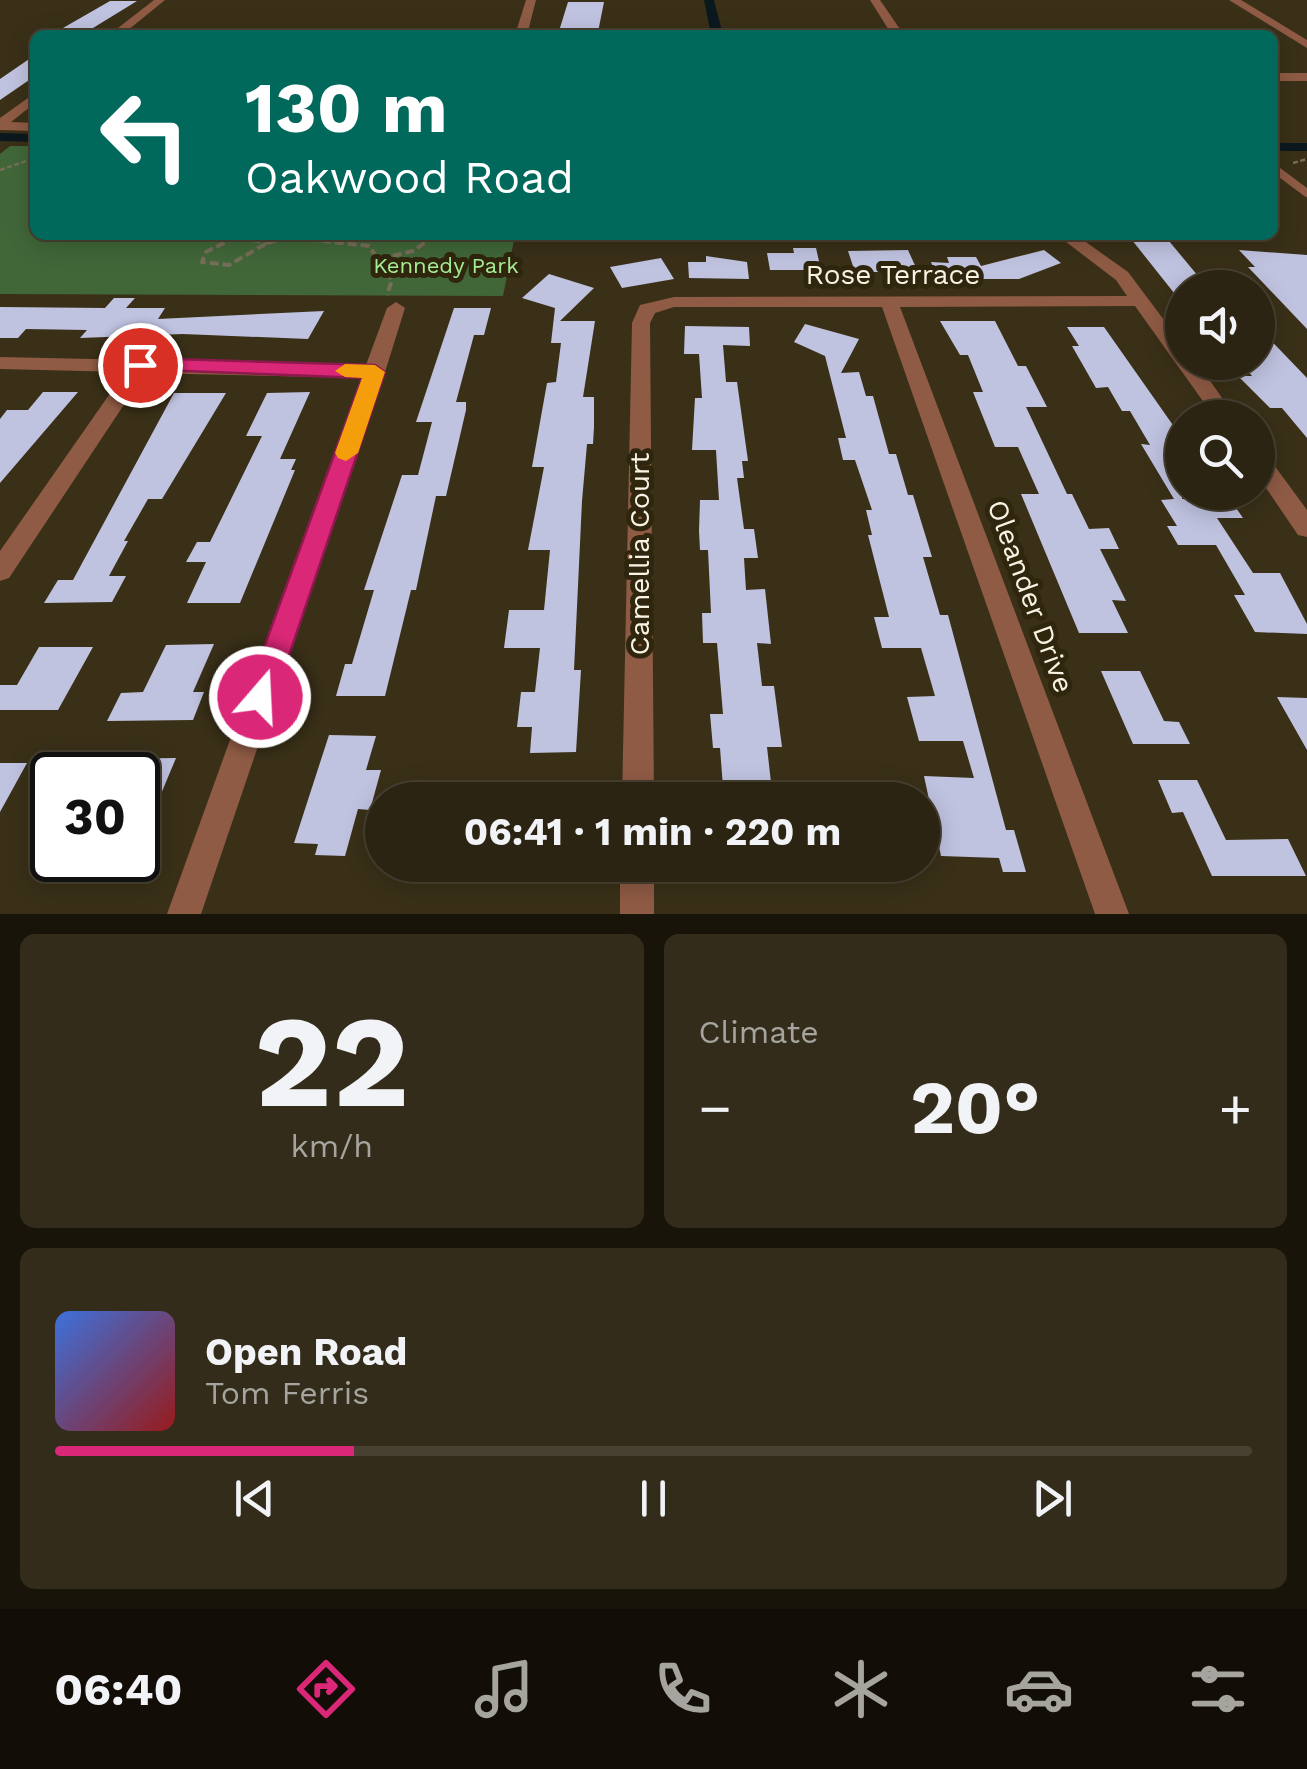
<!DOCTYPE html>
<meta charset="utf-8">
<style>
:root{--surface:#2c2412;--page:#342c1b;--text:#f1f3f6;--muted:#a6a49f;--line:#484132;--accent:#db2777}
body{margin:0;font-family:"Work Sans",sans-serif;background:var(--page);color:var(--text);height:100vh;display:flex;flex-direction:column;font-size:38px;white-space:nowrap}
*{box-sizing:border-box;margin:0}
p{font-size:32px;color:var(--muted)}
.icon{flex:none;width:55px;height:55px;fill:none;stroke:currentColor;stroke-width:2;stroke-linecap:round;stroke-linejoin:round}
.map{position:relative;height:914px;overflow:hidden}
.drawer{display:flex;flex-direction:column;gap:20px;padding:20px;background:#18140a;flex:1}
.drawer>*{flex:none}
.banner{position:absolute;left:30px;top:30px;width:1248px;height:210px;border-radius:15px;box-shadow:0 5px 25px #0003,0 0 0 2px var(--line);background:#00695c;color:#fff;overflow:hidden}
.buttons{position:absolute;left:1165px;top:270px;display:grid;gap:20px}
.buttons a{display:grid;place-items:center;width:110px;height:110px;border-radius:50%;background:var(--surface);box-shadow:0 5px 25px #0003,0 0 0 2px var(--line);font-size:50px}
.speed{position:absolute;left:30px;top:752px;display:flex;gap:20px;font-size:50px;font-weight:700;text-align:center}
.speed>*{display:grid;place-content:center;width:130px;height:130px;border-radius:50%;background:var(--surface);box-shadow:0 5px 25px #0003,0 0 0 2px var(--line);line-height:1}
.speed .limit{border:5px solid #111;border-radius:15px;background:#fff;color:#111}
.pin{position:absolute;display:grid;place-items:center;width:85px;height:85px;color:#fff;margin:-42px;border:5px solid #fff;border-radius:50%;box-shadow:0 2px 10px #0007}
.me{position:absolute;width:110px;margin:-55px;rotate:19deg;stroke-linejoin:round;filter:drop-shadow(0 0 8px #0008)}
.turn{display:flex;align-items:center;gap:35px;height:210px;padding:0 50px;font-size:45px}
.turn .icon{width:130px;height:130px;stroke-width:2.5}
.turn b{display:block;font-size:70px;line-height:85px}
.big{font-size:75px;font-weight:700;line-height:1.1}
.drawer .card{flex:1;display:flex;flex-direction:column;justify-content:center;gap:15px;min-width:0;padding:0 35px;border-radius:15px;background:var(--page)}
.drawer .dial{align-items:center;gap:0}
.dial b{font-size:130px;line-height:1}
.song{display:flex;align-items:center;gap:30px}
.cover{width:120px;height:120px;border-radius:15px;background:linear-gradient(135deg,hsl(220 70% 55%),hsl(0 70% 35%))}
.played{height:10px;border-radius:5px;background:linear-gradient(90deg,var(--accent) 25%,var(--line) 25%)}
.keys{display:flex;justify-content:space-around;direction:ltr}
.heat{display:flex;justify-content:space-between;align-items:center;font-size:55px;direction:ltr}
.drawer .tiles{flex:1;display:grid;gap:20px;grid-template-columns:1fr 1fr}
.card:last-child{grid-column:span 2}
.trip{position:absolute;left:365px;top:782px;width:575px;height:100px;border-radius:50px;background:var(--surface);box-shadow:0 5px 25px #0003,0 0 0 2px var(--line);font-weight:700;line-height:100px;text-align:center}
.tab-bar{display:flex;height:160px;justify-content:space-around;align-items:center;background:#120e07;color:var(--muted)}
.tab-bar .icon{width:70px;height:70px}
.tab-bar .selected{color:var(--accent)}
.tab-bar b{font-size:45px;color:var(--text)}
.map>svg:first-child{display:block}
</style>
<div class="map">
<svg width="1307" height="914" viewBox="0 0 1307 914">
<rect width="100%" height="100%" fill="#3a3018"/>
<path fill="#416739" d="M10,146H35V235H515L503,296L0,294V154Z"/>
<g fill="none" stroke-linecap="round" stroke-linejoin="round">
<path fill="#0b191e" fill-rule="evenodd" d="M704,0H714L723,35H711Z
M0,133L35,134V142L0,141Z
M1272,143H1307V151H1272Z"/>
</g>
<path fill="#c0c3e0" d="M110,1H137L93,28H63Z
M568,2H604L598,32L559,31Z
M35,55V76L0,100V79Z
M1128,235H1164L1208,288H1182V303Z
M793,248H816L821,270H770L767,253H794Z
M908,250L918,272H855L848,251Z
M1044,250L1061,263L1019,279H938L931,262L949,263L947,257H976L981,266Z
M1239,250L1307,255V329L1248,267H1255Z
M706,256L747,262L749,279L689,278L688,262H706Z
M661,258L674,279L622,288L610,267Z
M549,274L594,288L560,321H595L583,397H594V427L593,444H587L582,501L574,670H581L576,752L530,753L532,727H517L521,692H535L540,648H504L509,610H544L550,550H528L544,467H532L547,383L556,382L561,343H551L555,308L522,298Z
M114,298H135L126,308H165L158,319L324,311L308,339L183,334L80,338L87,330L26,329L18,338H0V307L105,308Z
M454,308H491L484,335H474L456,402H466V410L446,496H436L416,590H411L385,696H336L345,664H352L374,590H364L402,475H418L432,422H416Z
M940,321H995L1018,366H1026L1047,407H1026L1067,494H1072L1089,529L1109,528L1119,549H1100L1126,601L1112,600L1128,633H1079L1021,494H1039L1018,447H995L973,392H983L968,355H960Z
M805,324L859,339L841,373L859,372L866,396H873L889,454H896L908,495H913L932,557H923L940,615H948L1006,830H1014L1026,872H1003L999,858L941,856L924,776L974,778L963,741H919L907,697L935,696L921,648H882L874,617H889L868,535H872L866,510H872L855,460H843L838,438H846L825,356L794,342Z
M685,326L749,327L750,346L723,345L726,382H737L748,461H742L744,478H737L744,529H754L758,558H744L746,590L765,589L771,644L757,643L762,686H774L782,747H767L773,800H724L720,748H713L710,714H723L717,643H703L702,613H711L708,550H700L699,531L700,500H719L716,450H692L695,398H702L699,354H684Z
M1067,327H1104L1182,438V499H1230L1243,518H1217L1253,573H1280L1307,624V634L1255,632L1234,595H1245L1216,545H1178L1167,526H1177L1161,500L1174,499L1141,444L1150,445L1130,411H1122L1108,387L1096,388L1072,346H1079Z
M1258,327L1307,378V438L1282,408H1270L1238,376H1252L1244,366H1258Z
M43,392H78L0,483V419L7,410H28Z
M310,392L280,459H296L291,470H295L240,603H187L206,562H186L197,542H210L262,436H246L267,393Z
M174,393H226L162,499H148L124,541H128L109,576H126L112,602L44,603L58,580H73Z
M214,644L193,692H204L193,720L107,721L121,693L143,692L166,645Z
M39,647H93L58,710H0V685H17Z
M1101,671H1140L1164,721L1179,722L1190,744H1133Z
M1277,697L1307,698V750Z
M329,735L376,736L366,770H381L370,810L358,809L345,856L315,855L318,844L294,843Z
M176,758L138,849V775H107L114,759Z
M0,763H27L0,812Z
M1158,780H1197L1226,840L1288,839L1306,876H1212L1183,812L1172,813Z
M485,865H567L565,883L482,884Z"/>
<g fill="none" stroke-linecap="round" stroke-linejoin="round">
<path stroke="#776e59" stroke-width="2.5" stroke-dasharray="5 2.5" stroke-linecap="butt" d="M1293,163L1307,159
M0,170L35,158
M296,238L313,240
M231,240H252
M280,240L298,235
M429,240L436,235"/>
<path stroke="#776e59" stroke-width="4" stroke-dasharray="9 4" stroke-linecap="butt" d="M236,237L206,252L202,262L229,265L267,243
M239,237L267,243
M296,238L369,246L392,280L387,295
M267,243L292,237
M380,259L413,251L433,237
M1258,432L1267,444"/>
<path stroke="#8f5b45" stroke-width="8" d="M1272,167L1307,193"/>
<path fill="#8f5b45" fill-rule="evenodd" d="M154,0H165L122,35H109Z
M526,0H536L527,35H515Z
M870,0H880L904,35H892Z
M1229,0H1241L1307,40V48Z
M1272,73H1307V81H1272Z
M35,93V103L11,122L35,123V131L0,130V118Z
M1057,235H1076L1128,272L1182,344V362H1197L1236,418H1215L1135,306L900,307L1129,914H1095L882,307H674L655,313L650,323L654,800H622L632,323L640,305L674,297L1127,296L1116,280Z
M396,302L405,308L385,372L201,914H167L361,378L145,373L9,578L0,581V551L125,372L0,369V357L366,365L387,308Z
M1258,452L1266,454L1307,510V537L1298,535L1258,476Z
M620,865H654V914H620Z"/>
</g>
<path fill="#db2777" stroke="#8e194d" stroke-width="2.5" d="M140,358L375,365L385,372L275,697L271,706L260,710L250,706L246,697L362,378L133,369L130,365Z"/>
<path fill="#f59e0b" d="M375,365L385,372L358,453L346,461L338,458L335,453L362,378L345,377L335,371L345,364Z"/>
<g text-anchor="middle" stroke-width="10" stroke-linejoin="round" paint-order="stroke">
<g font-size="22" fill="#a4ee95" stroke="#30260e">
<text x="446" y="273">Kennedy Park</text>
</g>
<g font-size="28" fill="#f9f3e4" stroke="#30260e">
<text x="893" y="284">Rose Terrace</text>
<text transform="translate(639 554) rotate(-90)" y="10">Camellia Court</text>
<text transform="translate(1031 596) rotate(70)" y="10">Oleander Drive</text>
</g>
</g>
</svg>
<div class="buttons">
<a><svg class="icon" aria-label="sound" viewBox="0 0 24 24"><path d="M4 9h4l5-4v14l-5-4H4zM17 9q2 3 0 6"/></svg></a>
<a><svg class="icon" aria-label="search" viewBox="0 0 24 24"><circle cx="10" cy="10" r="6"/><path d="M15 15l6 6"/></svg></a>
</div>
<div class="speed"><div class="limit">30</div></div>
<div class="pin" style="left:140px;top:365px;background:#d93025"><svg class="icon" aria-label="arrive" viewBox="0 0 24 24"><path d="M6 21V4h12l-3 4 3 4H6"/></svg></div>
<svg class="me" style="left:260px;top:697px" viewBox="-20 -20 40 40"><circle r="17" fill="#db2777" stroke="#fff" stroke-width="3"/><path d="M0-11L8 9 0 5-8 9z" fill="#fff"/></svg>
<div class="trip">06:41 · 1 min · 220 m</div>
<div class="banner">
<div class="turn"><svg class="icon" aria-label="left" viewBox="0 0 24 24"><path d="M17 20v-9H6M10 6l-5 5 5 5"/></svg><div><b>130 m</b>Oakwood Road</div></div>
</div>
</div>
<section class="drawer">
<div class="tiles">
<div class="card dial"><b>22</b><p>km/h</p></div>
<div class="card"><p>Climate</p>
<div class="heat"><a>−</a><b class="big">20°</b><a>+</a></div>
</div>
<div class="card">
<div class="song"><i class="cover"></i><div><b>Open Road</b><p>Tom Ferris</p></div></div>
<div class="played"></div>
<div class="keys"><svg class="icon" aria-label="previous" viewBox="0 0 24 24"><path d="M18 5L8 12l10 7zM5 5v14"/></svg><svg class="icon" aria-label="pause" viewBox="0 0 24 24"><path d="M8 5v14M16 5v14"/></svg><svg class="icon" aria-label="next" viewBox="0 0 24 24"><path d="M6 5l10 7-10 7zM19 5v14"/></svg></div>
</div>
</div>
</section>
<nav class="tab-bar">
<b>06:40</b>
<svg class="icon selected" aria-label="directions" viewBox="0 0 24 24"><path d="M12 3l9 9-9 9-9-9zM9 14v-3h6M13 9l2 2-2 2"/></svg>
<svg class="icon" aria-label="music" viewBox="0 0 24 24"><path d="M9 18V5l10-2v13"/><circle cx="6" cy="18" r="3"/><circle cx="16" cy="16" r="3"/></svg>
<svg class="icon" aria-label="phone" viewBox="0 0 24 24"><path d="M5 4h4l2 5-3 2q2 4 5 5l2-3 5 2v4C11 20 4 13 5 4z"/></svg>
<svg class="icon" aria-label="climate" viewBox="0 0 24 24"><path d="M12 3v18M4 7l16 10M4 17L20 7"/></svg>
<svg class="icon" aria-label="car" viewBox="0 0 24 24"><path d="M5 17H2v-5l4-1 3-4h7l3 4 3 1v5h-3M9 17h6M6 11h13"/><circle cx="7" cy="17" r="2"/><circle cx="17" cy="17" r="2"/></svg>
<svg class="icon" aria-label="filters" viewBox="0 0 24 24"><path d="M4 7h16M4 17h16"/><circle cx="9" cy="7" r="2"/><circle cx="15" cy="17" r="2"/></svg>
</nav>
